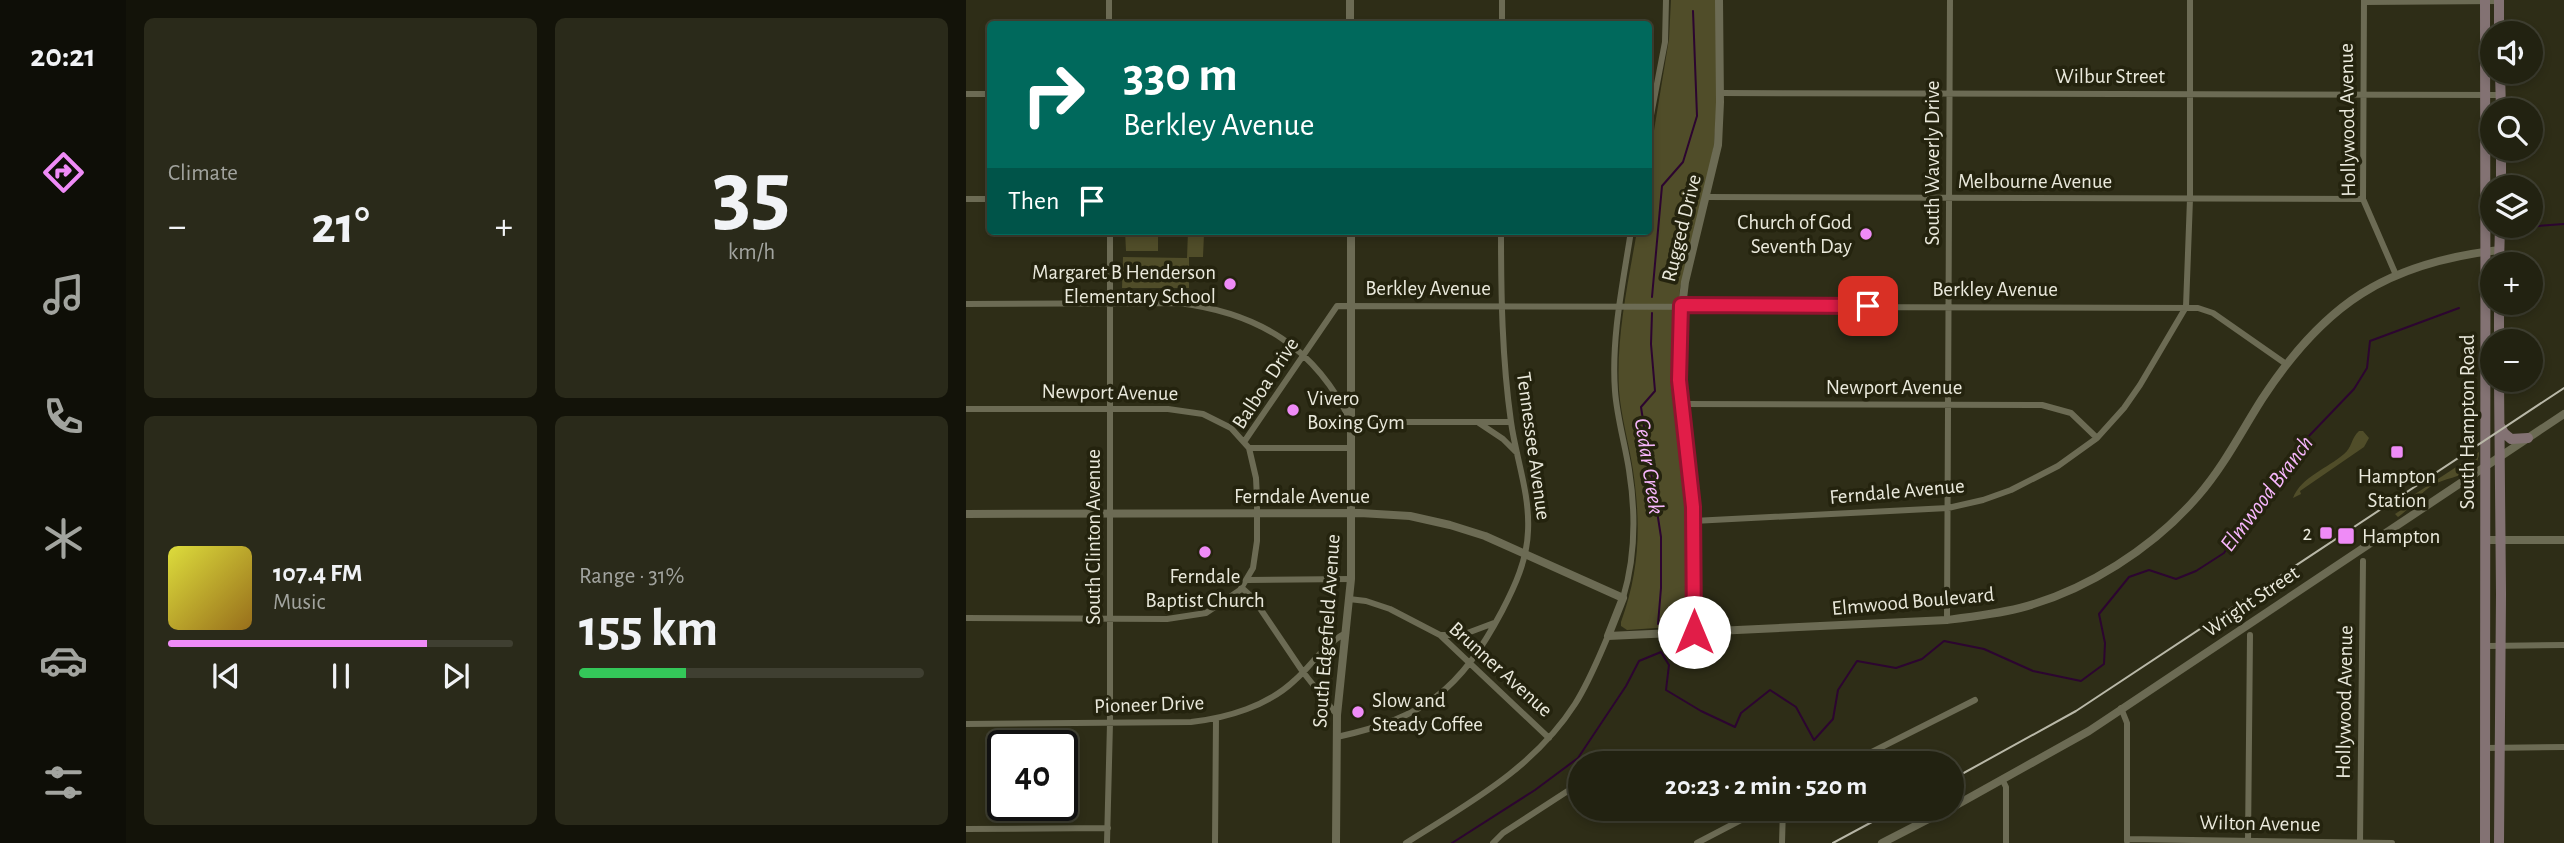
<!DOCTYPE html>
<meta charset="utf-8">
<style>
:root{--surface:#221;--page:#2a2a1a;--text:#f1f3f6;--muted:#a2a49f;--line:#3f3f31;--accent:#ef8bf7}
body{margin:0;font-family:"Alegreya Sans",sans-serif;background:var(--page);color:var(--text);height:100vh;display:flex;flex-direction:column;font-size:26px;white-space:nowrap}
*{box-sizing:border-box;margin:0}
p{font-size:23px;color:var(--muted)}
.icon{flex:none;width:38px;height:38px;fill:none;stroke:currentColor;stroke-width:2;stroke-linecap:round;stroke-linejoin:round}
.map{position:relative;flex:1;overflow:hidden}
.panel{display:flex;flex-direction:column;gap:18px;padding:18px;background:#131309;width:840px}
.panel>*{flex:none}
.top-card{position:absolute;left:21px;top:21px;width:665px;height:214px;border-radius:7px;box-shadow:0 4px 10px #0003,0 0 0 2px var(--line);background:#00695c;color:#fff;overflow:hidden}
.fabs{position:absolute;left:1514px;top:21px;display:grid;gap:14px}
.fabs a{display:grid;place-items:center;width:63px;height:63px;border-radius:50%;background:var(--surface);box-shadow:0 4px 10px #0003,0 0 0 2px var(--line);font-size:35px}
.speed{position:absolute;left:21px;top:730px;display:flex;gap:14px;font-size:35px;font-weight:700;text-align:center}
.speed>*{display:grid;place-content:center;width:91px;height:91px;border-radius:50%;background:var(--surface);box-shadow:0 4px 10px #0003,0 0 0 2px var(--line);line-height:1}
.speed .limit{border:4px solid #111;border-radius:10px;background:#fff;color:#111}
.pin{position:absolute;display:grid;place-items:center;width:60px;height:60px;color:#fff;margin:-30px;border-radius:14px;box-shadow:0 4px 10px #0006}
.me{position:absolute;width:77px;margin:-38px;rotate:0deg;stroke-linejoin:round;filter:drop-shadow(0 0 5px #0008)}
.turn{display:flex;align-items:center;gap:24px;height:147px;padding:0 21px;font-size:32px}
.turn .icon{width:91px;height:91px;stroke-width:2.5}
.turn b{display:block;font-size:49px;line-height:60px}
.then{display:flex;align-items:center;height:66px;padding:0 21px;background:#0003;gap:14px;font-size:26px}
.big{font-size:52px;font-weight:700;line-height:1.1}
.panel .tile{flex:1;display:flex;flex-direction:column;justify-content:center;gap:10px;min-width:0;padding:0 24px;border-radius:10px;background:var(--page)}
.panel .dial{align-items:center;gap:0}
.dial b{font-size:91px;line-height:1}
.song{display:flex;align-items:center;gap:21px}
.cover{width:84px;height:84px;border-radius:10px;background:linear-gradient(135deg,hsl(60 70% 55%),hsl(40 70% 35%))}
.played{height:7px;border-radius:4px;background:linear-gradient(90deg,var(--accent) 75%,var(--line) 75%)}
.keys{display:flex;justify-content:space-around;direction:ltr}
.heat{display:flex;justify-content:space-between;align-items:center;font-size:38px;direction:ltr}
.charge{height:10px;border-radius:5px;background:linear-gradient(90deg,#34c759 31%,var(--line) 0)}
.panel .tiles{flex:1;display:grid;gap:18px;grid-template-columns:repeat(2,1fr)}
.trip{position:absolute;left:602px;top:751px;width:396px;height:70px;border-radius:35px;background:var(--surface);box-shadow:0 4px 10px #0003,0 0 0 2px var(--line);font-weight:700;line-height:70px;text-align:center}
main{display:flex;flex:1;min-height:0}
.menu{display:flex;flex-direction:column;width:126px;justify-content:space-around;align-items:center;background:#0e0e07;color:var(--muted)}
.menu .icon{width:49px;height:49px}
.menu .active{color:var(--accent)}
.menu b{font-size:32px;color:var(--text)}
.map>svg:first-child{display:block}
</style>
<main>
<nav class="menu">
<b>20:21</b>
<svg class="icon active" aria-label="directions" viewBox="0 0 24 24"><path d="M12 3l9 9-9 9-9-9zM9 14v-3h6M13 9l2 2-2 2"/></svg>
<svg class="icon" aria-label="music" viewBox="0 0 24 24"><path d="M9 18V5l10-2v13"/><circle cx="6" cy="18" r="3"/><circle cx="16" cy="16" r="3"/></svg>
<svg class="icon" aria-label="phone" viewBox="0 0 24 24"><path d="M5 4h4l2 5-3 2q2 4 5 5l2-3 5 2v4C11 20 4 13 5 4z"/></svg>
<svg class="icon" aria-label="climate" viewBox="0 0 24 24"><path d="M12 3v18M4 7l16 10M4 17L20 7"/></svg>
<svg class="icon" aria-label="car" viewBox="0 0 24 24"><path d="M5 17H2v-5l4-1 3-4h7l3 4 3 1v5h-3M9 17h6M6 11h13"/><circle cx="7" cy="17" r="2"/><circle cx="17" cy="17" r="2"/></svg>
<svg class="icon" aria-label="filters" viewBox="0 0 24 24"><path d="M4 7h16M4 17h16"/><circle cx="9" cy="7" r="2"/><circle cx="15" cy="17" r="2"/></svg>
</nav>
<section class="panel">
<div class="tiles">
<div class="tile"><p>Climate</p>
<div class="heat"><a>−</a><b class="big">21°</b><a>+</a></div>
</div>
<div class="tile dial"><b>35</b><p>km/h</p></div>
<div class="tile">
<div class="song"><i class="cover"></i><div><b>107.4 FM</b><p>Music</p></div></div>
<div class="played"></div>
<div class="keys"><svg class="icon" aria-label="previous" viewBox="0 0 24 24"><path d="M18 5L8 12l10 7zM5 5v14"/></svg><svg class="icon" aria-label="pause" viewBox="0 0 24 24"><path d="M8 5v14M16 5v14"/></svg><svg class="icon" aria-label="next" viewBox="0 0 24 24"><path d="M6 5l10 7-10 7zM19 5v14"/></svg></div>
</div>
<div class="tile"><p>Range · 31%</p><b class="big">155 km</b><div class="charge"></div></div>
</div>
</section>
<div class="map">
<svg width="1598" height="843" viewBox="0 0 1598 843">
<rect width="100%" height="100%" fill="#2e2d17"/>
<path fill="#504d29" d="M705,0H750V116L748,145L739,192L714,288L709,352V387L719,463L725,547L724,621L719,626L661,630L655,626V622C674,569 675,525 667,470C663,443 655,417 653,390C650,337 662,283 671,231H682L683,161L703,39Z
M159,231H192V251H160Z
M222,231H249V234H238L237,257H223V288H156L157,257L221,258Z
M1393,431H1397L1403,438L1398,447L1334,491L1335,494L1327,498C1335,477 1362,468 1378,454C1386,448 1385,438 1393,431Z
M1513,452C1513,458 1511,463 1507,467C1495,478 1478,478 1465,486C1452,495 1445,508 1432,517L1429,514L1443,505L1440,500Z"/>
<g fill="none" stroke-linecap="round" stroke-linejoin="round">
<path stroke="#2c0530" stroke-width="2" d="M1548,234L1572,226L1598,224
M686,297L696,186L717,162L731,116L727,11
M686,313L685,344L689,391L675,407L695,537V588L692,624
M486,843L569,790L612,758L660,686L673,661L695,652L703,665L700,690L735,711L769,727L775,713L804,690L830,707L848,740L867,719L872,690L891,661L930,668L956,659L978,641L1018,649L1067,671L1115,681L1138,664L1139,643L1133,614L1163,577L1183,570L1210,579L1230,571L1258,553L1287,505L1320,460L1388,389L1401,368L1404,341L1493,308"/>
<path stroke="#6c6b54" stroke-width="6" d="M143,0V24
M536,0V24
M1398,0L1397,199L1430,275
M1398,2L1533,1
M754,93L1535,95
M0,94H24
M682,131L699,42L700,0
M740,197L1397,199
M0,199H24
M0,304L213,303C293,313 350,348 385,422H545
M715,404L1076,405L1105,413L1131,438
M0,409H202L237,414L265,428L283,448L290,478L291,498V541L287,568L274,590L240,613L201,619L0,618
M513,423L537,439L551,453
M278,442L371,306L1232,308L1247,313L1320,364
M283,448H385
M727,521L982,508L1017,500L1045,490L1092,466L1131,438L1158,408L1174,385L1220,307L1224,199V0
M282,580L385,579
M276,588L287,598L337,672L371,715
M657,598C670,555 670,514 663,470C659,444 651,418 649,391C645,338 657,283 665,231
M383,599L400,601L424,609L474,635L583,738
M981,620L984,0
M475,635H496L528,623
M1521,646L1598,645
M1155,708L1161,723V841
M0,724L225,722C261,718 302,706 329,680C347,664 358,644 380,633
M371,737C458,718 494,690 536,611C549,586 561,560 562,531C564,494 550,458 545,422C536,358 535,295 535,231
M1519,748L1598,747
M655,763C678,758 699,757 722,763
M884,763L1009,700
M1037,781L1040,787V843
M0,829L142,828
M1161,839L1426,843
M141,843L144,723V231
M249,843L250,719
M440,843C503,803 568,768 609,704C623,682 632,659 642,636
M527,843L537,833L614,783
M731,843L798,808
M816,843L817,808
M1282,843L1284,635
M1394,843L1397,561"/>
<path stroke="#6c6b54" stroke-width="8" d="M384,0V24
M0,514L394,513L444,516L484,525L519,536L657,598L642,636L981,620C1005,617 1030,614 1054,608C1120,591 1187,548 1232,496C1258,466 1275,432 1296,399C1358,304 1420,263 1533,250
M1521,540H1598
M728,632L727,521L723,462L715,404L713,332L719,282L752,145L754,102L753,0
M985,808L1123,731L1598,414
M370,843L371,715L385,579V231
M916,843L984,808"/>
<path stroke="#837273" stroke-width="10" d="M1519,0C1520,281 1519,562 1519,843
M1533,0V33
M1534,72L1535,110
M1535,187V149
M1533,264L1534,226
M1533,341V303
M1534,426L1538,433L1545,439L1562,438
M1533,843L1535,594L1533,380"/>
<path stroke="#b9b8a8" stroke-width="2" d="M985,780L1110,711L1598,388
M867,843L932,808"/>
</g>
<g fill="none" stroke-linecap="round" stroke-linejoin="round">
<defs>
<path id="route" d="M728,632L727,507L713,380L715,305L902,306"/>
</defs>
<use href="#route" stroke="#92132f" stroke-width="18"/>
<use href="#route" stroke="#e11d48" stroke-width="12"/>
</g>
<g fill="#ef8bf7" stroke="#24230e" stroke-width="2.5">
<circle cx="900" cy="234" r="7"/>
<circle cx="264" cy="284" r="7"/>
<circle cx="327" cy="410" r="7"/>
<rect x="1424" y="445" width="14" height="14" rx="3.5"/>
<rect x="1353" y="526" width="14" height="14" rx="3.5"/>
<rect x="1371" y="527" width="18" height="18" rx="3.5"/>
<circle cx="239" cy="552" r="7"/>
<circle cx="392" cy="712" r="7"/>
</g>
<g text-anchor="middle" stroke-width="7" stroke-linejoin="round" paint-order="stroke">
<g font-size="21" fill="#eae9dc" stroke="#24230e">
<text x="1144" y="83">Wilbur Street</text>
<text transform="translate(1381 120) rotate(-91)" y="7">Hollywood Avenue</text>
<text transform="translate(966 163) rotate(-90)" y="7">South Waverly Drive</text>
<text x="1069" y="188">Melbourne Avenue</text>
<text transform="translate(715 228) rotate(-76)" y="7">Rugged Drive</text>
<text x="462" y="295">Berkley Avenue</text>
<text x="1029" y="296">Berkley Avenue</text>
<text transform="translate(299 383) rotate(-57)" y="7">Balboa Drive</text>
<text x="928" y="394">Newport Avenue</text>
<text transform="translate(144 392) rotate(1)" y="7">Newport Avenue</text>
<text transform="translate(1501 422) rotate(-90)" y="7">South Hampton Road</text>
<text transform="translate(568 446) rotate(82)" y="7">Tennessee Avenue</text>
<text transform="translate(931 491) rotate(-5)" y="7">Ferndale Avenue</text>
<text x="336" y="503">Ferndale Avenue</text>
<text transform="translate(127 537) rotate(-90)" y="7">South Clinton Avenue</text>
<text transform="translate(947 601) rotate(-5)" y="7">Elmwood Boulevard</text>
<text transform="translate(1285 601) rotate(-34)" y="7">Wright Street</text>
<text transform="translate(360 631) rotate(-86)" y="7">South Edgefield Avenue</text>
<text transform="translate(535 669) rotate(42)" y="7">Brunner Avenue</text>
<text transform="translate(1378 702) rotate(-89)" y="7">Hollywood Avenue</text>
<text transform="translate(183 704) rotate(-2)" y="7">Pioneer Drive</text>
<text transform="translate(1294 823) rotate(1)" y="7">Wilton Avenue</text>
</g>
<g font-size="21" fill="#eae9dc" stroke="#24230e" text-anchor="end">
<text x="886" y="229">Church of God<tspan x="886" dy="24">Seventh Day</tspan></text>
<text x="250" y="279">Margaret B Henderson<tspan x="250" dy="24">Elementary School</tspan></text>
<text x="341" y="405" text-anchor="start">Vivero<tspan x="341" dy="24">Boxing Gym</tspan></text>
<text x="1431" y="483" text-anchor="middle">Hampton<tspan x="1431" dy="24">Station</tspan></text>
<text x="1346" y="540">2</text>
<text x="1396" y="543" text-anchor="start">Hampton</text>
<text x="239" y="583" text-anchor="middle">Ferndale<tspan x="239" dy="24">Baptist Church</tspan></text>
<text x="406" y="707" text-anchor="start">Slow and<tspan x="406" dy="24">Steady Coffee</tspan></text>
</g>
<g font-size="23" font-style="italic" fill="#f7b6fc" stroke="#24230e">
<text transform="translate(684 466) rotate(81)" y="8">Cedar Creek</text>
<text transform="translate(1300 493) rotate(-53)" y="8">Elmwood Branch</text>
</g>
</g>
</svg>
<div class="fabs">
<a><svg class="icon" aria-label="sound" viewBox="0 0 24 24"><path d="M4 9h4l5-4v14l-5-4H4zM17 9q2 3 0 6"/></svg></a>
<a><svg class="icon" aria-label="search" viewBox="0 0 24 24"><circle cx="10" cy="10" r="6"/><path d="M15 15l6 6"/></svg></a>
<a><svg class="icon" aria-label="layers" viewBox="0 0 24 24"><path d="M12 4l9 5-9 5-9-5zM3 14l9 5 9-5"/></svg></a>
<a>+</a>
<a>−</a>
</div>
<div class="speed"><div class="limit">40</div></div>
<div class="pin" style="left:902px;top:306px;background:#d93025"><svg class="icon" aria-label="arrive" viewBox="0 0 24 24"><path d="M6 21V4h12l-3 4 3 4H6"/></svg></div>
<svg class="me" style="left:728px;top:632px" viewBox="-20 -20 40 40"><circle r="19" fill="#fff"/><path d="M0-13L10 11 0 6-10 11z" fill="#e11d48"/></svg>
<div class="trip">20:23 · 2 min · 520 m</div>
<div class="top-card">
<div class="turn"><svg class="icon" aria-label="right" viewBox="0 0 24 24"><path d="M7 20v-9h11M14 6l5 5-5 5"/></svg><div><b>330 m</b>Berkley Avenue</div></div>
<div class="then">Then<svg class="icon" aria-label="arrive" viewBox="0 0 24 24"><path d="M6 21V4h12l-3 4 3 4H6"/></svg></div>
</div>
</div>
</main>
